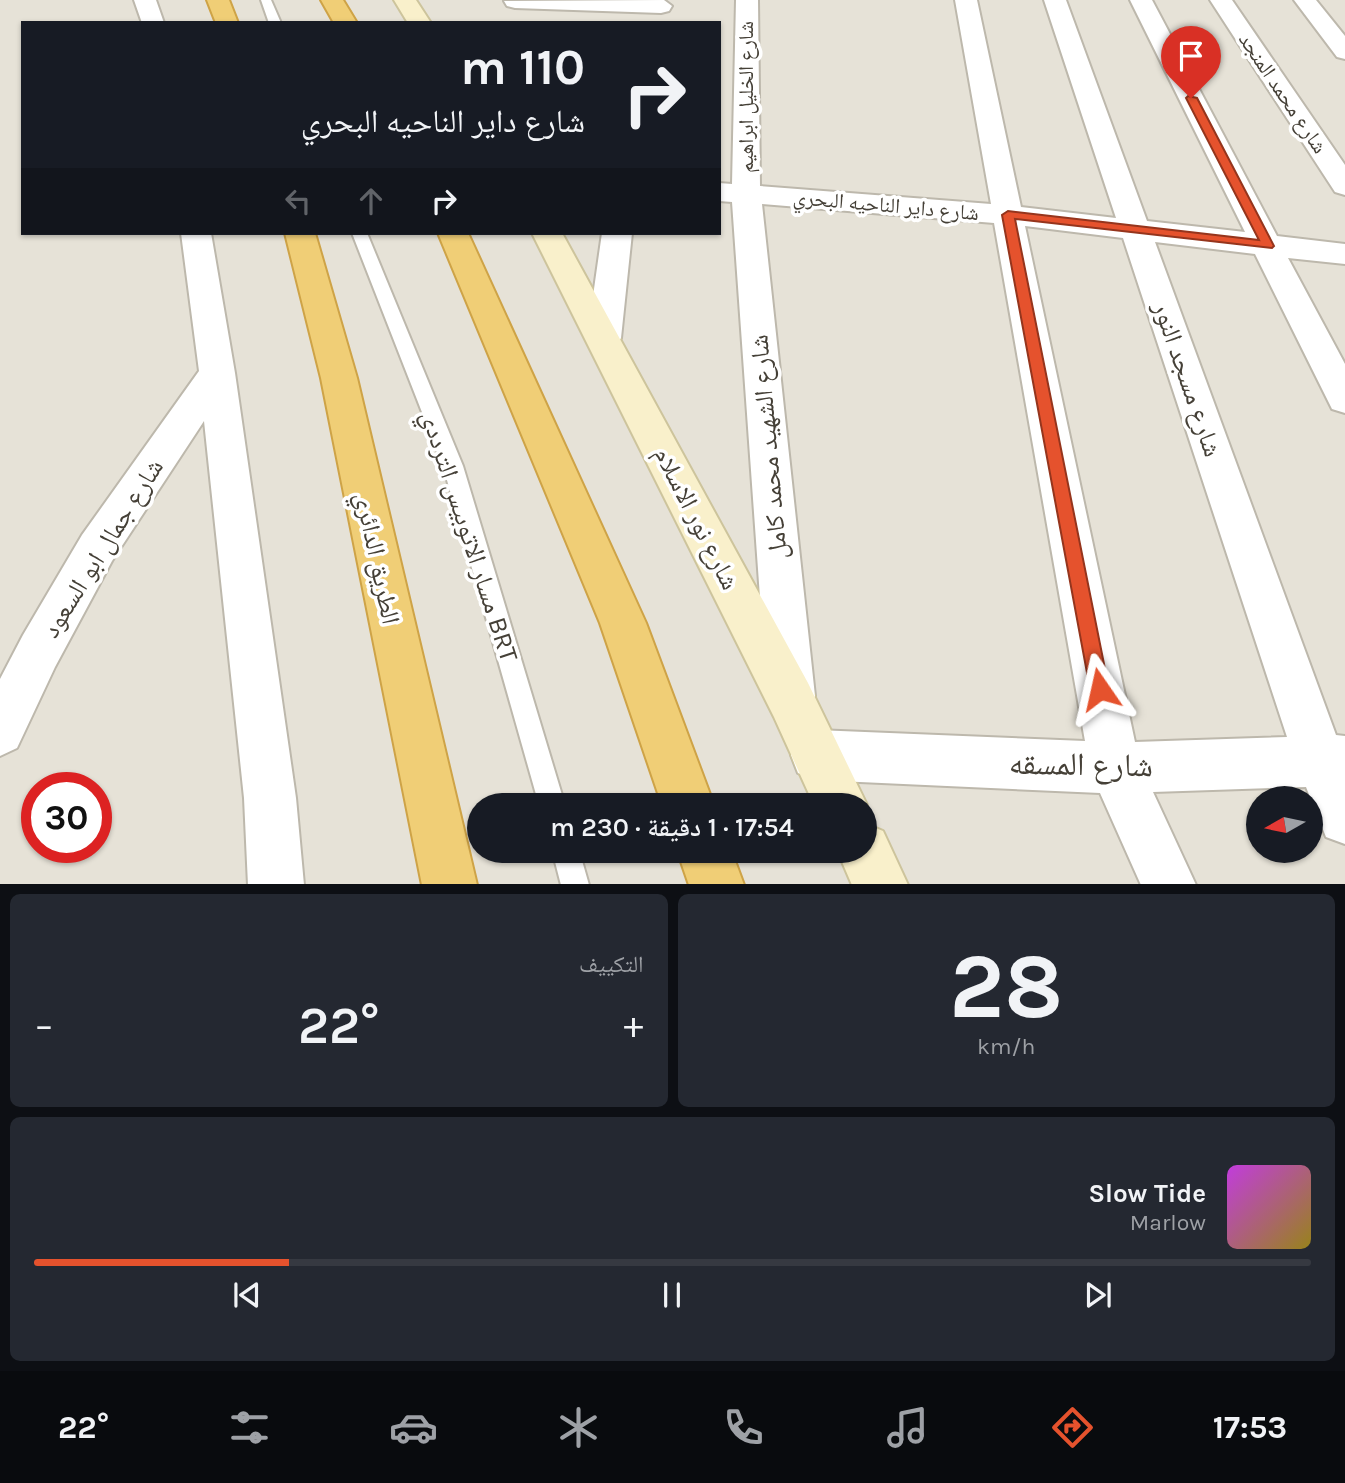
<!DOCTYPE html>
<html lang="ar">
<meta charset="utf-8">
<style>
:root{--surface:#171b24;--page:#242831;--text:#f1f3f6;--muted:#9ea1a6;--line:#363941;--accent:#e5522d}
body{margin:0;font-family:Karla,"Noto Naskh Arabic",sans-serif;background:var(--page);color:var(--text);direction:rtl;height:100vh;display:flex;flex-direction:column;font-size:26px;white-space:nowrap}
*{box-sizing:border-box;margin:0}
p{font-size:23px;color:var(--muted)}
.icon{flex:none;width:38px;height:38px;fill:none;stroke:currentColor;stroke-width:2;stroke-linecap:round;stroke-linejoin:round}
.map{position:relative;height:884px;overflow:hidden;direction:ltr}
.drawer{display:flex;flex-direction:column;gap:10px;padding:10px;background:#0d0f14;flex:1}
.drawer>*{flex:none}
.guide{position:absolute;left:21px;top:21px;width:700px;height:214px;border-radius:0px;box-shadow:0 2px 5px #0004;direction:rtl;background:#171b24;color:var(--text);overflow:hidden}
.needle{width:46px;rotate:261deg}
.tools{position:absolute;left:1246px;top:786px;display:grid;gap:14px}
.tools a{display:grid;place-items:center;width:77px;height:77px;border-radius:50%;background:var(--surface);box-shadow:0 2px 5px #0004;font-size:35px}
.speed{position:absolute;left:21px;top:772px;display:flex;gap:14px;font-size:35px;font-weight:700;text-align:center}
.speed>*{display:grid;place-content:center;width:91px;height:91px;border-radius:50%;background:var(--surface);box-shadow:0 2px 5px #0004;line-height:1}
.speed .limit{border:10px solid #d22;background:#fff;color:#111}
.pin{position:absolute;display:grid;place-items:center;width:60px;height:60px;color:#fff;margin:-72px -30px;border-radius:50% 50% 50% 0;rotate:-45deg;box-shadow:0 0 7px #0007}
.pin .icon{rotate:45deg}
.me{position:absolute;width:77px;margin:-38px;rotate:349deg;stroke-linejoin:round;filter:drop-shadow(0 0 5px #0008)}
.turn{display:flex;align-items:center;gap:24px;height:147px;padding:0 21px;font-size:32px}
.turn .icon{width:91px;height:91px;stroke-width:2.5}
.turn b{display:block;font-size:49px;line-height:60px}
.lanes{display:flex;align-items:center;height:66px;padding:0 21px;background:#0003;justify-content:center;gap:35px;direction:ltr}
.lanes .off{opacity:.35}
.big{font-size:52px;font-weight:600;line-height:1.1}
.drawer .card{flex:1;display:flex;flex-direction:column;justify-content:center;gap:10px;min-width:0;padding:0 24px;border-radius:10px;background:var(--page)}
.drawer .dial{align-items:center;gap:0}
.dial b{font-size:91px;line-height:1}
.song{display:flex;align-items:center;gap:21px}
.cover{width:84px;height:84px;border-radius:10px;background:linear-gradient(135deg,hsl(290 70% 55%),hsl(50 70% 35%))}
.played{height:7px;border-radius:4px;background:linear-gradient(90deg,var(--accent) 20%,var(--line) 20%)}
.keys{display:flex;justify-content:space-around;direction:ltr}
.heat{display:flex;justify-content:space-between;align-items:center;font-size:38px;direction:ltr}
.drawer .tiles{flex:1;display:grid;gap:10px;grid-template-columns:1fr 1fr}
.card:last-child{grid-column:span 2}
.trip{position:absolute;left:467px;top:793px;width:410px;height:70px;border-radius:35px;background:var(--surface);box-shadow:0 2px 5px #0004;font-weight:600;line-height:70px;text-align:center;direction:rtl}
.tab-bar{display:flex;height:112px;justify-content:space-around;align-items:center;background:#090b0e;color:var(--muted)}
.tab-bar .icon{width:49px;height:49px}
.tab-bar .selected{color:var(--accent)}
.tab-bar b{font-size:32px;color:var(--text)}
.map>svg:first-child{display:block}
</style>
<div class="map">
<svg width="1345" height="885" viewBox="0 0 1345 885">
<rect width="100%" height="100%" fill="#f2f0e8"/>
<path fill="#e6e2d7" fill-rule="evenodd" d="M0,0H1345V884H0ZM23,23H719V233H23ZM37,788H96V847H37ZM1258,798H1311V850H1258ZM480,805H864V850H480Z"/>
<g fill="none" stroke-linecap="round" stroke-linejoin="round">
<defs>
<path id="lane" d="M261,0H271L281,23H269Z
M352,233H367L463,466L565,805H539L443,466Z
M552,850H579L589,885H561Z"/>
<path id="street" d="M134,0H156L164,23H142Z
M664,0L672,6L669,11L661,13L515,8L507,6L504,1Z
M736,0H758L760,186L991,204L955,0H977L1021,207L1116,218L1044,0H1066L1147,221L1245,232L1130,0H1152L1277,236L1345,244V264L1288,258L1345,364V413L1332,409L1255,254L1155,242L1336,735L1345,736V844L1326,837L1306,787L1153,792L1196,885H1141L1100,793L816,780L798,773L791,755L798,737L816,730L1085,741L994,223L762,204L815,696L808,713L791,720L774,713L767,696L732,202L719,201V183L732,184ZM1025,226L1123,238L1287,737L1135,742Z
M1210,0H1232L1345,165V195L1335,192Z
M1294,0H1316L1345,36V59L1337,57Z
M181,233H211L235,373L296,798L304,885H248L244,798L204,421L112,561L55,667L17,748L0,756V679L23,635L82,535L199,371Z
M602,233H632L621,338L616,347L604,350L592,347L587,338Z"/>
<path id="secondary" d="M394,0H416L431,23H408Z
M532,233H562L808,683L867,805L864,811V805H814L774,717Z
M864,823L883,831L908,885H852L837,850H864Z"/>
<path id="highway" d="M207,0H229L238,23H216Z
M321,0H343L357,23H334Z
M285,233H315L357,378L477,885H422L321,378Z
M438,233H468L646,623L714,805H662L600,623Z
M677,850H731L744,885H689Z"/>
</defs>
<use href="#lane" stroke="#bdb8ac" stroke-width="4"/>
<use href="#street" stroke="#bdb8ac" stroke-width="4"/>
<use href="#secondary" stroke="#cdc49c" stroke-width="4"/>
<use href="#highway" stroke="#cea347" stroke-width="4"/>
<use href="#lane" fill="#fff" fill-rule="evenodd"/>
<use href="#street" fill="#fff" fill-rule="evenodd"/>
<use href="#secondary" fill="#f9f0cb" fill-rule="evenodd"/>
<use href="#highway" fill="#f0ce76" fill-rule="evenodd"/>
</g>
<path fill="#e5522d" stroke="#95351d" stroke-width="2" d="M1188,96L1197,98L1274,246L1272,248L1015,219L1109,689L1107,696L1100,699L1093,696L1090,689L1002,215L1008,211L1259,240L1186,98Z"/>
<g text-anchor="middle" stroke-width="7" stroke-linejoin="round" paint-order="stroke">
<g font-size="21" fill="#454037" stroke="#fff">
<text transform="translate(1283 93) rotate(56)" y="7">شارع محمد المنجد</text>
<text transform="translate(746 97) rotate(-90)" y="7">شارع الخليل ابراهيم</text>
<text transform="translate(886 205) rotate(5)" y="7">شارع داير الناحيه البحري</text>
</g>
<g font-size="26" fill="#454037" stroke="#fff">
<text transform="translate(1188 379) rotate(71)" y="9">شارع مسجد النور</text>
<text transform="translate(768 447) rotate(-95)" y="9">شارع الشهيد محمد كامل</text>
<text transform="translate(697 518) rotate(63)" y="9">شارع نور الاسلام</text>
<text transform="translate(470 536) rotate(72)" y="9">مسار الاتوبيس الترددي BRT</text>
<text transform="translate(102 548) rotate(-58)" y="9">شارع جمال ابو السعود</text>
<text transform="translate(378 558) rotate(78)" y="9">الطريق الدائري</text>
</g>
<g font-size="32" fill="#454037" stroke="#fff">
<text transform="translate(1081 764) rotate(1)" y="11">شارع المسقه</text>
</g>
</g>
</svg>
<div class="tools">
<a><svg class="needle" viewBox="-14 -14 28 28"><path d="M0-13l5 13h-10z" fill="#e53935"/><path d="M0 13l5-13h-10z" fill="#9ea1a6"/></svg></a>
</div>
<div class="speed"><div class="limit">30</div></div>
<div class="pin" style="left:1191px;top:98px;background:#d93025"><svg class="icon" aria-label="arrive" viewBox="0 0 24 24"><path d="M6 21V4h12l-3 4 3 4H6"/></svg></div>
<svg class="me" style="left:1100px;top:689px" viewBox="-20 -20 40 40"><path d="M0-17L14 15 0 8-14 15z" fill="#e5522d" stroke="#fff" stroke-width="4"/></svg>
<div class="trip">17:54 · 1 دقيقة · 230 m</div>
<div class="guide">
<div class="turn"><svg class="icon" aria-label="right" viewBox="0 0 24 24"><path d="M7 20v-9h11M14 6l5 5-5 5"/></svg><div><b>110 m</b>شارع داير الناحيه البحري</div></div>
<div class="lanes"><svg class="icon off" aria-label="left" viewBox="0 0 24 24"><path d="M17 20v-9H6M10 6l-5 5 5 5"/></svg><svg class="icon off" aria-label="ahead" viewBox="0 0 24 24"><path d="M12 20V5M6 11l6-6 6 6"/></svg><svg class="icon" aria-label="right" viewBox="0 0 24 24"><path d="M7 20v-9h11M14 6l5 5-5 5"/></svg></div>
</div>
</div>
<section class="drawer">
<div class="tiles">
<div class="card dial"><b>28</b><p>km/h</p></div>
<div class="card"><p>التكييف</p>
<div class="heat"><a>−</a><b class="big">22°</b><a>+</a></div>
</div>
<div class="card">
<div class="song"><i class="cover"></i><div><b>Slow Tide</b><p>Marlow</p></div></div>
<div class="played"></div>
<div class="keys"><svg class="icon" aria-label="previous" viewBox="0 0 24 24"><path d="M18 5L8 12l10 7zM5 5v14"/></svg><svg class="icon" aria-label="pause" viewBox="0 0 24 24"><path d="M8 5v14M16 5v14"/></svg><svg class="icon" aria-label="next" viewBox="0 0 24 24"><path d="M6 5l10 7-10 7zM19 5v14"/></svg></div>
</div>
</div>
</section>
<nav class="tab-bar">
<b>17:53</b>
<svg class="icon selected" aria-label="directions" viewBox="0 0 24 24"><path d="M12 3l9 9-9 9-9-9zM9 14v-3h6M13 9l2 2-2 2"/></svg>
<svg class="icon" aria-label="music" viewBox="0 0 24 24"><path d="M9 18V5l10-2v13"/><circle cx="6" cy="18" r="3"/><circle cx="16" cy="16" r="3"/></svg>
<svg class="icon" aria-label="phone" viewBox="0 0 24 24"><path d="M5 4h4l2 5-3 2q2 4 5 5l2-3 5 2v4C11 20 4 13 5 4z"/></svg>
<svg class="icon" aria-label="climate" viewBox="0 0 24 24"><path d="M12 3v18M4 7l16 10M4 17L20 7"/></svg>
<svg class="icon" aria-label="car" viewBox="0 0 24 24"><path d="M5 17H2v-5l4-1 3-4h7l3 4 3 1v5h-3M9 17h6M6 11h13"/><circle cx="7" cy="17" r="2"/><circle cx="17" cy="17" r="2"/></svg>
<svg class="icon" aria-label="filters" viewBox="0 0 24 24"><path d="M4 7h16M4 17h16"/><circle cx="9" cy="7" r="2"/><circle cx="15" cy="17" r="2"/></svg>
<b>22°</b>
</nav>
